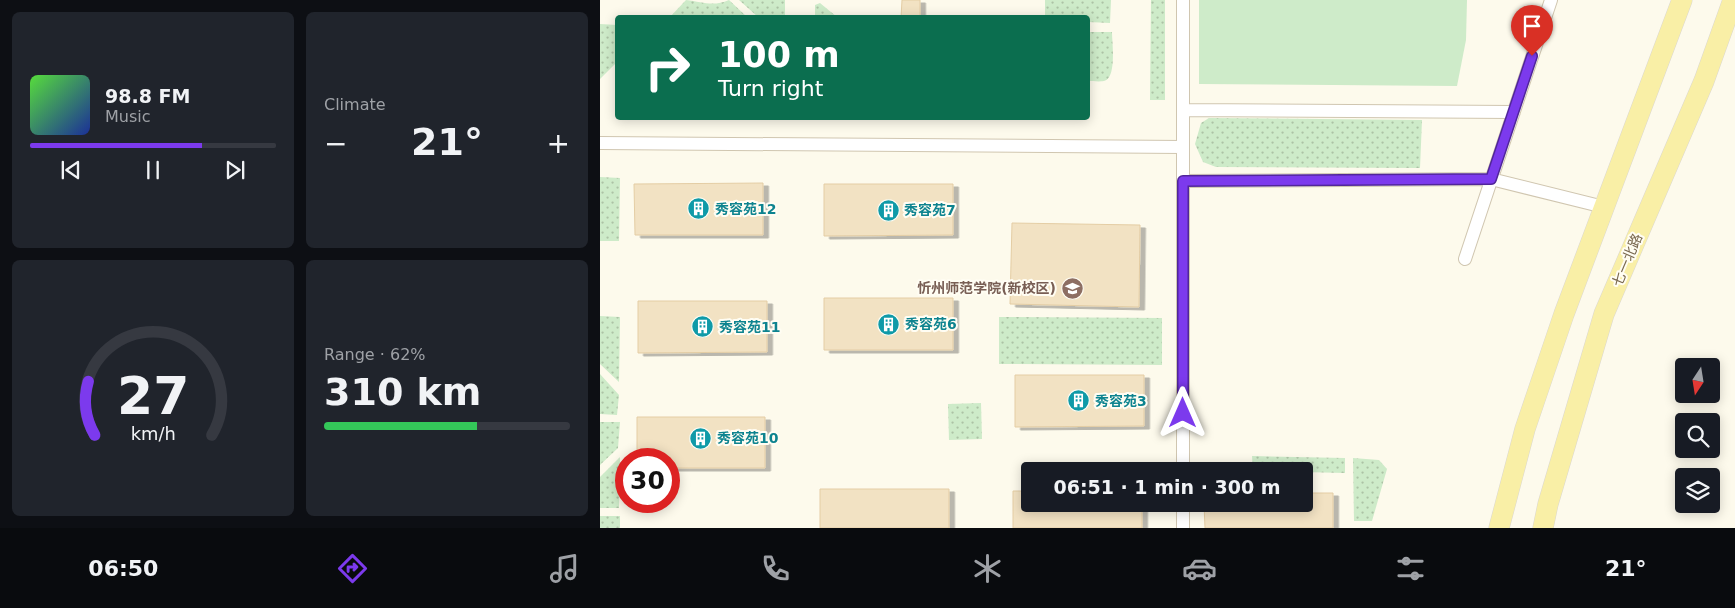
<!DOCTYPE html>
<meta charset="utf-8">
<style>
:root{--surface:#171b24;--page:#20242c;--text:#f1f3f6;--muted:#9ea1a6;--line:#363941;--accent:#7c3aed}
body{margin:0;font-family:"DejaVu Sans","Noto Sans SC",sans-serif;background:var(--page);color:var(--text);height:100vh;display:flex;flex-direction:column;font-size:19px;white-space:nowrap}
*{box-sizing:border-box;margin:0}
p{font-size:16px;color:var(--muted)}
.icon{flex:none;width:28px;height:28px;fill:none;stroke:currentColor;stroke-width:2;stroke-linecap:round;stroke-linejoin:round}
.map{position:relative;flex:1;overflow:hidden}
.side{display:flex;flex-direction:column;gap:12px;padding:12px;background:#0d0f14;width:600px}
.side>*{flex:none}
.top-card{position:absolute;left:15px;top:15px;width:475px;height:105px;border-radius:5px;box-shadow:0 2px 12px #0003;background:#0b6e4f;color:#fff;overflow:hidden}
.needle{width:32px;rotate:192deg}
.tools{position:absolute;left:1075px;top:358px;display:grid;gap:10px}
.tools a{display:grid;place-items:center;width:45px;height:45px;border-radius:5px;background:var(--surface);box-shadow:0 2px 12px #0003;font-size:25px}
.speed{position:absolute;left:15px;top:448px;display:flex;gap:10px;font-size:25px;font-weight:700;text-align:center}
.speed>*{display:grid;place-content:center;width:65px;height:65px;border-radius:50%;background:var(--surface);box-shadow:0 2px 12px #0003;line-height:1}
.speed .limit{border:8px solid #d22;background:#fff;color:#111}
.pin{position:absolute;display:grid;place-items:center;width:42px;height:42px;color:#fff;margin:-51px -21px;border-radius:50% 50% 50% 0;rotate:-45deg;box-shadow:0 0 5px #0007}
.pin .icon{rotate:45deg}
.me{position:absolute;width:55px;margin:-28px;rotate:0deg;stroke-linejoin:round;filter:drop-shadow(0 0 4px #0008)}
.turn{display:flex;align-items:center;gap:18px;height:105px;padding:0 20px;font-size:22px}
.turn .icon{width:65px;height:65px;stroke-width:2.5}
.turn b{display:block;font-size:35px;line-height:42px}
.big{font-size:38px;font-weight:700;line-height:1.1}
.side .tile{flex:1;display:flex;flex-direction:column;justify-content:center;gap:8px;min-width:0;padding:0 18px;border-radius:8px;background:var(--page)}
.side .dial{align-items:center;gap:0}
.dial svg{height:130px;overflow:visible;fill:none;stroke:var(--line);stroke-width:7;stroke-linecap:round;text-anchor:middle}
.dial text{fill:var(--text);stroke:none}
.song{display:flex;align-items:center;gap:15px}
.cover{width:60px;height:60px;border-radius:8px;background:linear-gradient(135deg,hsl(110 70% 55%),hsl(230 70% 35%))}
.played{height:5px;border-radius:2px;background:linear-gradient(90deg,var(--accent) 70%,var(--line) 70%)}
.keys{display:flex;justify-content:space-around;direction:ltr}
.heat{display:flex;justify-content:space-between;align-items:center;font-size:28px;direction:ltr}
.charge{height:8px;border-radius:4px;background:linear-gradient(90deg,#34c759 62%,var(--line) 0)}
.side .tiles{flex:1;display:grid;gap:12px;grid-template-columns:repeat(2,1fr)}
.trip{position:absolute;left:421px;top:462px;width:292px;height:50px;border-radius:5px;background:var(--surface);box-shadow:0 2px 12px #0003;font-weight:700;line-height:50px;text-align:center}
.tab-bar{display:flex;height:80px;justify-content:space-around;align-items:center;background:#090b0e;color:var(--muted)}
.tab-bar .icon{width:35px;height:35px}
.tab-bar .active{color:var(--accent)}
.tab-bar b{font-size:22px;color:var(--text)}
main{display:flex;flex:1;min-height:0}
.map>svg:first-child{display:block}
</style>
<main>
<section class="side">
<div class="tiles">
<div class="tile">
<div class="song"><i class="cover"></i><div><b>98.8 FM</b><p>Music</p></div></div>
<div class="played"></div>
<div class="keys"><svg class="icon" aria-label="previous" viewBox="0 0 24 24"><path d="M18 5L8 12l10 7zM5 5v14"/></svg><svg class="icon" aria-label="pause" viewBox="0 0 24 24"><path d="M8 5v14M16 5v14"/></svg><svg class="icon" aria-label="next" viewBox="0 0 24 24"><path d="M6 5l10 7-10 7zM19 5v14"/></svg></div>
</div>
<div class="tile"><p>Climate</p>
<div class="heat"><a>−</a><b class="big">21°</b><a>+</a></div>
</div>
<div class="tile dial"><svg viewBox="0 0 100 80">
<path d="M14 69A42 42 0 1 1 86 69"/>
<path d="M14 69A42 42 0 0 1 10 36" stroke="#7c3aed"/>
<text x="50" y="56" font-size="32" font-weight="700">27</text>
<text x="50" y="72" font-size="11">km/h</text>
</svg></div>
<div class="tile"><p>Range · 62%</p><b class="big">310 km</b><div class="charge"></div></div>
</div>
</section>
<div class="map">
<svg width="1135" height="528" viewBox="0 0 1135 528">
<defs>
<pattern id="grass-dots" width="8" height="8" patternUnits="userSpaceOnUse" patternTransform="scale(1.25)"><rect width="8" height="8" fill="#ceebc9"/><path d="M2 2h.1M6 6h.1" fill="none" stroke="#acc2a5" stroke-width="1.8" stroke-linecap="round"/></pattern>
<filter id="shadow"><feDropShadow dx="5.5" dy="3" stdDeviation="0" flood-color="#0004"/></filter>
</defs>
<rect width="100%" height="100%" fill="#fdfaec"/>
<path fill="url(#grass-dots)" d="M86,0C103,2 113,7 129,0L147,17H70Z
M139,0H185V17H158Z
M445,0H511L510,23L488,22V18L445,17Z
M551,0H565V100H550Z
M220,3L237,17H215V5Z
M0,24L17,25L18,61L0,79Z
M488,32H512C512,42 517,78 504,81C499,82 492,81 488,81Z
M609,118L822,120L820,168L616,167L603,162L595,144L601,123Z
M0,177L20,178L19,241H0Z
M0,316L20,317L19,382L0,364Z
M399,317L562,318V365L399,364Z
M0,374L19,395L17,415L0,414Z
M381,403L382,439L349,440L348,404Z
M0,422H20L18,448L0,465Z
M652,456L745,458V473L653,471Z
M20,457L19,508H0V477Z
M753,458L779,460L787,469L772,521H754Z
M0,516H20V528H0Z"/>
<path fill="#ceebc9" d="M599,0H867L866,40L857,86L599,84Z"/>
<path fill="#f2e2c3" stroke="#e4cda4" filter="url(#shadow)" d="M302,0H320V18H301Z
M163,183V235H35L34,184Z
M224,184H353V235L224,236Z
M412,223L540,225L539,307L410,304Z
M224,298H353V350H224Z
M38,301H167V352L38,353Z
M415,375H544V426L415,427Z
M37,417H165V468H69V459H37Z
M220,489H349V528H220Z
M413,491H430V504H542V528H413Z
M705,493H733V528H605L604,504H705Z"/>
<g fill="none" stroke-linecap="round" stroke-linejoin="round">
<defs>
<path id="street" d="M583,0V471
M583,110L914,112
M0,143L583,147
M583,181L891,179L1004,207
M865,259L951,0
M583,504V528"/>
<path id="primary" d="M899,528L925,429L964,314L1082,0
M943,528L948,504L1004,314L1104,81L1133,0"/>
</defs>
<use href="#street" stroke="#d0c6b0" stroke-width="14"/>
<use href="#primary" stroke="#dcd8d1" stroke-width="21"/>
<use href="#street" stroke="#fff" stroke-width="12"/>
<use href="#primary" stroke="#f9efa6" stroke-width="20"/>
</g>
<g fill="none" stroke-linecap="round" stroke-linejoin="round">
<defs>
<path id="route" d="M583,413V181L891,179L932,56"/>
</defs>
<use href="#route" stroke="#51269a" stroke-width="12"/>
<use href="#route" stroke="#7c3aed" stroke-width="9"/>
</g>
<defs>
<symbol id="building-disc" viewBox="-11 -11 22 22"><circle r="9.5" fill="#0f9aa8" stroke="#fffdf3"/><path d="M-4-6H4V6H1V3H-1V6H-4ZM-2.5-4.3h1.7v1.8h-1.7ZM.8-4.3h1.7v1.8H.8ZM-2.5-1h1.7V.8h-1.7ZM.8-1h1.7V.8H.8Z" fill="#fff"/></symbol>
<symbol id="university-disc" viewBox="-11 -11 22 22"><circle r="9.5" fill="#8d6e63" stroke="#fffdf3"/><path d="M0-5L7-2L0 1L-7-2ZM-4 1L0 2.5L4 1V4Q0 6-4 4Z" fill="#fff"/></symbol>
</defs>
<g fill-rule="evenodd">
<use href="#building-disc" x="86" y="196" width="25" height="25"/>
<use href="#building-disc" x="276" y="198" width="25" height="25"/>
<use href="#university-disc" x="460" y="276" width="25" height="25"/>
<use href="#building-disc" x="276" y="312" width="25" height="25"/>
<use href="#building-disc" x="90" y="314" width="25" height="25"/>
<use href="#building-disc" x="466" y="388" width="25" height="25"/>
<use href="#building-disc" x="88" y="426" width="25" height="25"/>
</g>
<g text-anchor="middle" stroke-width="4" stroke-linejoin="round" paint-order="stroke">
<g font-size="14" font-weight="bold" fill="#0d838f" stroke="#fffdf3" text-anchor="start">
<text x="115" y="214">秀容苑12</text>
<text x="304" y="215">秀容苑7</text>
<text x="305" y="329">秀容苑6</text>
<text x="119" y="332">秀容苑11</text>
<text x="495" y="406">秀容苑3</text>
<text x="117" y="443">秀容苑10</text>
</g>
<g font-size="14" fill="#79684e" stroke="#fffdf3">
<text transform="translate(1027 260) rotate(-67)" y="5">七一北路</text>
</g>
<g font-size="14" font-weight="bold" fill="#785e54" stroke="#fffdf3" text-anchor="end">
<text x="456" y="293">忻州师范学院(新校区)</text>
</g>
</g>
</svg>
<div class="tools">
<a><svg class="needle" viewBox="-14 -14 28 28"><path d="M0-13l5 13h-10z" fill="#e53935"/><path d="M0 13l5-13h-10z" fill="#9ea1a6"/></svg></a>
<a><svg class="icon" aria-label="search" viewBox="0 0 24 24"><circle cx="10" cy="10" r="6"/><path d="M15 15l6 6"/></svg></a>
<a><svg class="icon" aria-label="layers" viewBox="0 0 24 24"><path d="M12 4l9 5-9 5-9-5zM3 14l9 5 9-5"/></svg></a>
</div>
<div class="speed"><div class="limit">30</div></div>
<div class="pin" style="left:932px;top:56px;background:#d93025"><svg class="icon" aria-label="arrive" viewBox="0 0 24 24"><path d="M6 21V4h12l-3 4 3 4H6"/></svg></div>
<svg class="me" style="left:583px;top:413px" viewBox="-20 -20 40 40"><path d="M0-17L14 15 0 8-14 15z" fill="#7c3aed" stroke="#fff" stroke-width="4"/></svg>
<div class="trip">06:51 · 1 min · 300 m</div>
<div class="top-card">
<div class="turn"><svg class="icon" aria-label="right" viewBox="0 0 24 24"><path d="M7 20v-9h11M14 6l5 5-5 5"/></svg><div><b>100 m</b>Turn right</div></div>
</div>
</div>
</main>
<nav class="tab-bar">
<b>06:50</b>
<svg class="icon active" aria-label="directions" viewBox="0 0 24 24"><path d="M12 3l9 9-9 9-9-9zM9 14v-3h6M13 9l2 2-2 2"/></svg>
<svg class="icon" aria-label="music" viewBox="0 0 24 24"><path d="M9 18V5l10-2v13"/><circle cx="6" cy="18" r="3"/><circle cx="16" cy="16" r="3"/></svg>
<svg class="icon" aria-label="phone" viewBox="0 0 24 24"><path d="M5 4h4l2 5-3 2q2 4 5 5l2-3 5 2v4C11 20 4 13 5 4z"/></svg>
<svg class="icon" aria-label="climate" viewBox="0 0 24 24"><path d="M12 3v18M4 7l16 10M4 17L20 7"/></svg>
<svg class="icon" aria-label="car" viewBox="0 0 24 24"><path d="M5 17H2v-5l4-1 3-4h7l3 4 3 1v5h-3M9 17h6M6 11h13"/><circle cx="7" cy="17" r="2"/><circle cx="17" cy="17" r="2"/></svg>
<svg class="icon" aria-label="filters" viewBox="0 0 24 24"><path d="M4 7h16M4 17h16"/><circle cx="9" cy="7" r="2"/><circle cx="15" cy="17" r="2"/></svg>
<b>21°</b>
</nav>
